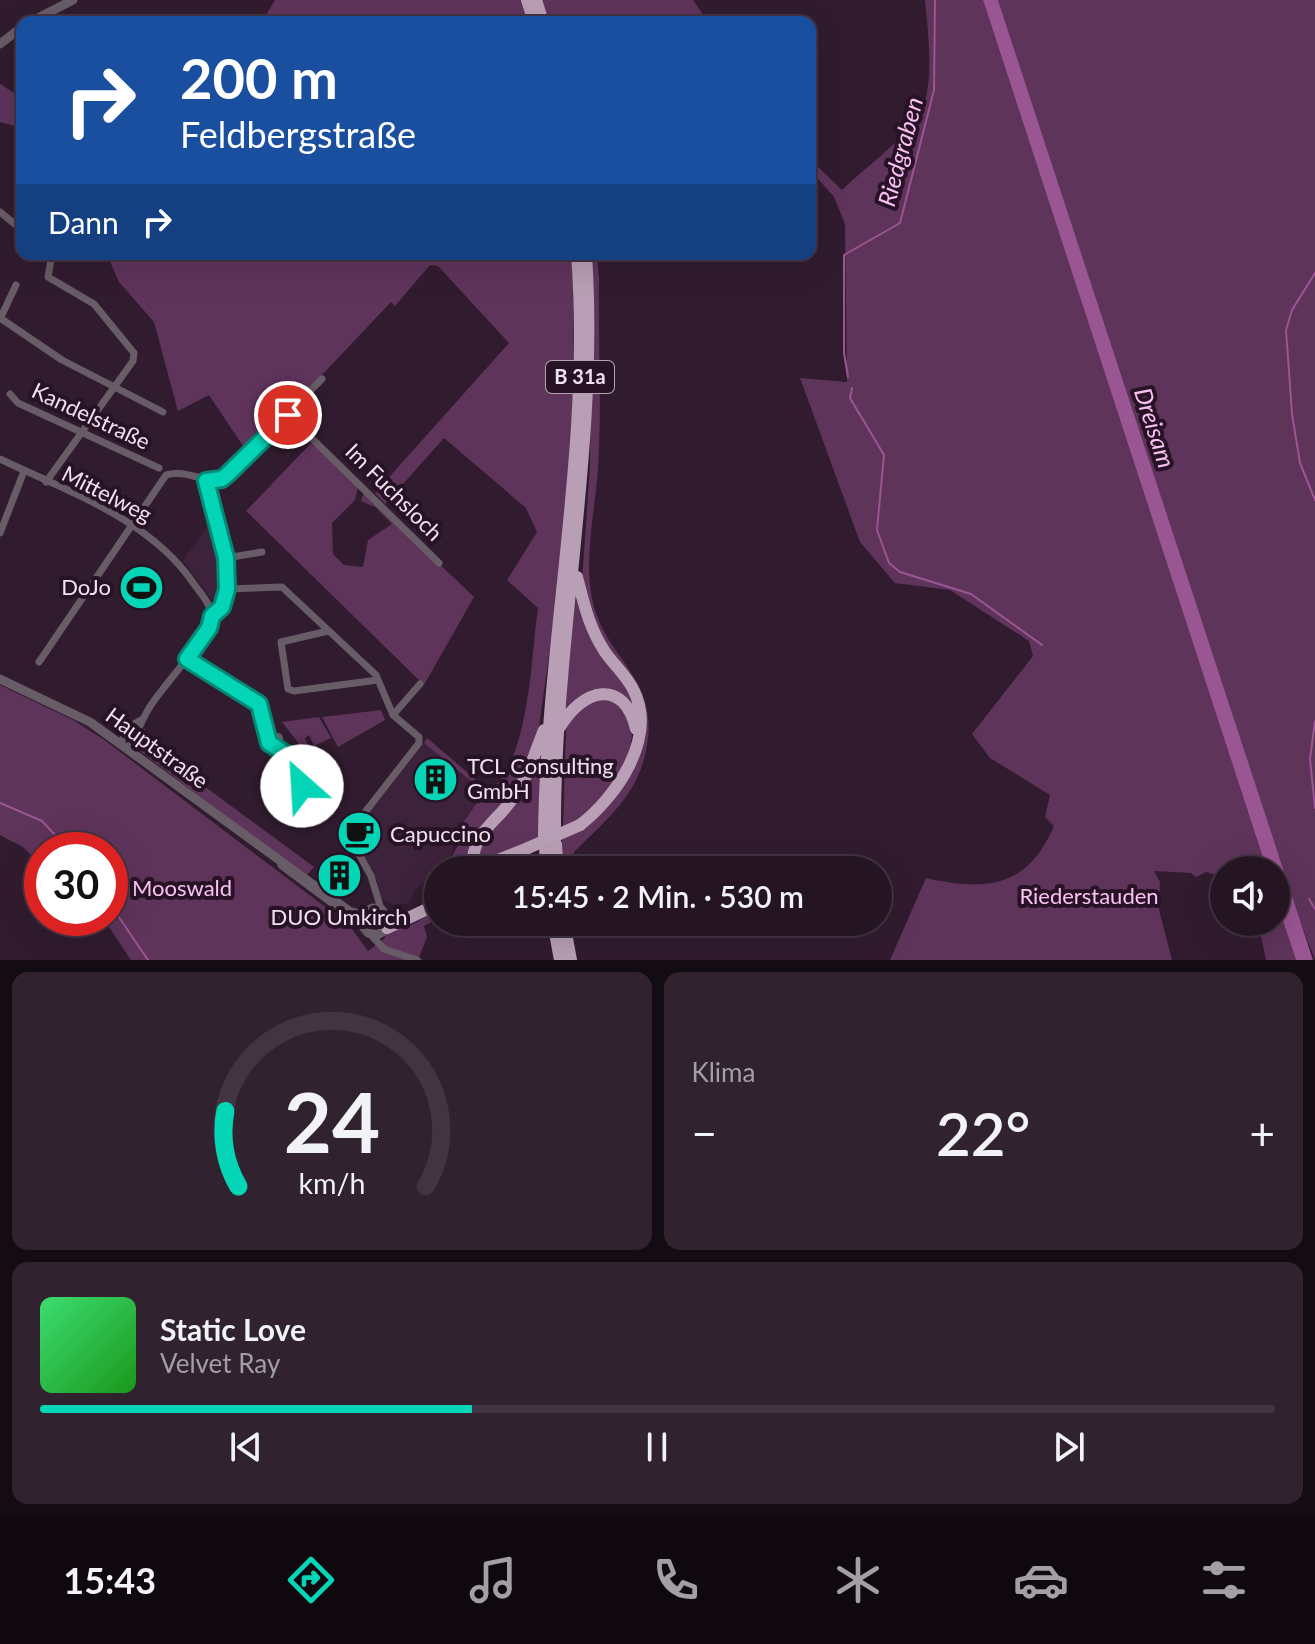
<!DOCTYPE html>
<html lang="de">
<meta charset="utf-8">
<style>
:root{--surface:#251523;--page:#312230;--text:#f1f3f6;--muted:#a39fa6;--line:#423441;--accent:#04d5b6}
body{margin:0;font-family:Lato,sans-serif;background:var(--page);color:var(--text);height:100vh;display:flex;flex-direction:column;font-size:30px;white-space:nowrap}
*{box-sizing:border-box;margin:0}
p{font-size:26px;color:var(--muted)}
.icon{flex:none;width:44px;height:44px;fill:none;stroke:currentColor;stroke-width:2;stroke-linecap:round;stroke-linejoin:round}
.map{position:relative;height:960px;overflow:hidden}
.sheet{display:flex;flex-direction:column;gap:12px;padding:12px;background:#140c13;flex:1}
.sheet>*{flex:none}
.banner{position:absolute;left:16px;top:16px;width:800px;height:244px;border-radius:16px;box-shadow:0 8px 32px #0002,0 0 0 2px var(--line);background:#1a4fa0;color:#fff;overflow:hidden}
.controls{position:absolute;left:1210px;top:856px;display:grid;gap:16px}
.controls a{display:grid;place-items:center;width:80px;height:80px;border-radius:50%;background:var(--surface);box-shadow:0 8px 32px #0002,0 0 0 2px var(--line);font-size:40px}
.speed{position:absolute;left:24px;top:832px;display:flex;gap:16px;font-size:40px;font-weight:700;text-align:center}
.speed>*{display:grid;place-content:center;width:104px;height:104px;border-radius:50%;background:var(--surface);box-shadow:0 8px 32px #0002,0 0 0 2px var(--line);line-height:1}
.speed .limit{border:12px solid #d22;background:#fff;color:#111}
.pin{position:absolute;display:grid;place-items:center;width:68px;height:68px;color:#fff;margin:-34px;border:4px solid #fff;border-radius:50%;box-shadow:0 2px 8px #0007}
.me{position:absolute;width:88px;margin:-44px;rotate:334deg;stroke-linejoin:round;filter:drop-shadow(0 0 6px #0008)}
.turn{display:flex;align-items:center;gap:28px;height:168px;padding:0 32px;font-size:36px}
.turn .icon{width:104px;height:104px;stroke-width:2.5}
.turn b{display:block;font-size:56px;line-height:68px}
.then{display:flex;align-items:center;height:76px;padding:0 32px;background:#0003;gap:16px;font-size:30px}
.big{font-size:60px;font-weight:600;line-height:1.1}
.sheet .card{flex:1;display:flex;flex-direction:column;justify-content:center;gap:12px;min-width:0;padding:0 28px;border-radius:16px;background:var(--page)}
.sheet .dial{align-items:center;gap:0}
.dial svg{height:208px;overflow:visible;fill:none;stroke:var(--line);stroke-width:7;stroke-linecap:round;text-anchor:middle}
.dial text{fill:var(--text);stroke:none}
.song{display:flex;align-items:center;gap:24px}
.cover{width:96px;height:96px;border-radius:12px;background:linear-gradient(135deg,hsl(140 70% 55%),hsl(120 70% 35%))}
.played{height:8px;border-radius:4px;background:linear-gradient(90deg,var(--accent) 35%,var(--line) 35%)}
.keys{display:flex;justify-content:space-around;direction:ltr}
.heat{display:flex;justify-content:space-between;align-items:center;font-size:44px;direction:ltr}
.sheet .tiles{flex:1;display:grid;gap:12px;grid-template-columns:1fr 1fr}
.card:last-child{grid-column:span 2}
.trip{position:absolute;left:424px;top:856px;width:468px;height:80px;border-radius:40px;background:var(--surface);box-shadow:0 8px 32px #0002,0 0 0 2px var(--line);font-weight:600;line-height:80px;text-align:center}
.dock{display:flex;height:128px;justify-content:space-around;align-items:center;background:#0f080e;color:var(--muted)}
.dock .icon{width:56px;height:56px}
.dock .selected{color:var(--accent)}
.dock b{font-size:36px;color:var(--text)}
.map>svg:first-child{display:block}
</style>
<div class="map">
<svg width="1315" height="960" viewBox="0 0 1315 960">
<rect width="100%" height="100%" fill="#311c2f"/>
<path fill="#3d223b" d="M211,521L215,523L224,560L225,580L219,603H214L183,560Z
M424,743L482,790L481,797L454,836L453,851L447,862L432,878L414,890L409,903L393,905L380,898L377,881L352,838L353,831Z"/>
<path fill="#5f345b" d="M275,0H523L530,22H256L266,15Z
M540,0H693L708,22H547Z
M925,0H983L1267,870H1224V877L1206,872L1196,877L1191,873L1154,871L1160,882L1159,910L1172,960H890L926,878C985,891 1027,889 1054,826L1045,817L1050,795L990,758L972,734L1033,656L1029,641L950,590L895,583L860,542L800,378L847,382L845,224L834,197L810,170V159L842,190C865,168 894,147 915,122C937,95 928,33 925,0Z
M998,0H1315V960L1298,916Z
M0,84L22,98V142L17,139L19,127L0,122Z
M103,254H573L574,419L559,584L539,727L523,777L463,870H445L459,843L454,836L481,797L482,790L424,743L427,738L489,791C530,761 531,655 538,608L507,580L537,532L526,508L444,438L385,504L375,493L509,343L438,266L430,265L395,306L391,302L285,414L288,417L231,477L227,473L247,452L209,395L178,411L154,322L119,282L108,257Z
M591,254H597L599,280C598,342 602,406 598,468C595,514 582,563 594,607C609,659 655,679 648,738C642,792 610,816 574,852L572,870H564L562,840L588,823L625,780L641,706L602,643L582,581L590,466Z
M313,441L358,487L355,500L332,523L333,554L344,565L363,567L368,540L392,524L375,507L361,501L364,492L474,597L424,685L246,511Z
M577,588L637,709L609,694L563,717Z
M0,685L73,720L103,739L349,925L368,951L384,939L387,933L413,924L438,910V918L424,926L427,937L419,957L423,960H131L103,918H110V850H42V866L23,847L0,835Z
M588,700C595,700 605,699 613,701C648,713 627,769 611,789C598,806 581,819 563,829L566,731L569,718Z
M381,710L385,720L338,747L322,717Z
M319,717L331,738L314,746L309,735L305,738L308,745L302,748L282,722Z
M144,728L155,750L314,867L305,877L140,751L137,739Z
M542,742L540,839L476,865V845Z
M1276,900L1296,960H1266L1258,922H1276Z"/>
<path fill="#9a5593" d="M983,0H998L1313,960H1296L1276,900V870H1267Z"/>
<g fill="none" stroke-linecap="round" stroke-linejoin="round">
<path stroke="#9a5593" stroke-width="2" d="M1315,273L1292,310L1286,330L1292,414L1300,463L1315,500
M848,377L844,353V255L900,223L934,90L935,0
M852,388L850,398L884,455L877,530L889,563L900,572L971,594L1042,645
M1315,721L1310,759L1315,808
M0,803L42,821L69,850
M1309,899L1315,909
M110,904L148,960"/>
<path stroke="#685c66" stroke-width="7" d="M0,212L22,230
M0,318L62,360L163,412
M0,319L16,285
M10,394L18,403L159,468
M288,415L439,563
M0,459C69,492 150,519 194,584C201,594 210,603 212,616
M46,482L133,361L134,353L94,304L48,277L52,254
M0,533L24,471
M226,558L262,552
M227,589L282,587L376,675L393,715L419,737V743L348,834L371,876L381,909
M328,631L281,642L288,689L294,691L378,680
M187,659L259,704L269,743C302,763 300,772 305,809
M39,662L166,475C183,469 201,482 222,479L322,379
M393,715L420,684
M267,734L279,737L281,748
M120,743L132,725L141,720
M128,748C137,734 142,719 151,705C177,667 231,617 228,571C225,540 213,510 206,481
M371,935L384,949L417,960"/>
<path stroke="#685c66" stroke-width="9" d="M30,22L73,0
M0,44L22,27
M0,679L90,722L349,911L359,914L373,908L382,910L388,919L386,930L377,935L368,933L361,924L282,865"/>
<path stroke="#b89fb5" stroke-width="12" d="M527,0L534,22
M536,0L543,22
M577,577C584,604 589,628 605,652C614,665 627,676 634,691C657,739 616,797 580,825
M560,727C582,689 624,677 636,729
M555,831C554,638 599,448 586,254
M544,836C546,641 592,449 577,254
M556,844L558,870
M545,849L547,870
M471,870C474,825 500,824 520,787C531,769 536,749 544,730
M472,870L528,848
M553,922L560,960
M564,922L571,960
M387,928L438,904"/>
<path stroke="#b89fb5" stroke-width="12" d="M528,848L580,825"/>
</g>
<g fill="none" stroke-linecap="round" stroke-linejoin="round">
<defs>
<path id="route" d="M288,415L229,473L222,479L206,481L226,558L227,589L222,607L212,616L209,628L187,659L259,704L269,743L292,758L302,786"/>
</defs>
<use href="#route" stroke="#038a76" stroke-width="20"/>
<use href="#route" stroke="#04d5b6" stroke-width="14"/>
</g>
<defs>
<symbol id="stadium-disc" viewBox="-11 -11 22 22"><circle r="9.5" fill="#04d5b6" stroke="#271325"/><path d="M0-5a6.5 5 0 1 0 0 10a6.5 5 0 1 0 0-10ZM-3.5-1.8h7v3.6h-7Z" fill="#111"/></symbol>
<symbol id="building-disc" viewBox="-11 -11 22 22"><circle r="9.5" fill="#04d5b6" stroke="#271325"/><path d="M-4-6H4V6H1V3H-1V6H-4ZM-2.5-4.3h1.7v1.8h-1.7ZM.8-4.3h1.7v1.8H.8ZM-2.5-1h1.7V.8h-1.7ZM.8-1h1.7V.8H.8Z" fill="#111"/></symbol>
<symbol id="cafe-disc" viewBox="-11 -11 22 22"><circle r="9.5" fill="#04d5b6" stroke="#271325"/><path d="M-5.5-4.5H6V0H3Q3 3.5 0 3.5H-2.5Q-5.5 3.5-5.5 0ZM3-3.2v2h1.7v-2ZM-6 4.5H4V6H-6Z" fill="#111"/></symbol>
</defs>
<g fill-rule="evenodd">
<use href="#stadium-disc" x="116" y="562" width="51" height="51"/>
<use href="#building-disc" x="410" y="754" width="51" height="51"/>
<use href="#cafe-disc" x="334" y="808" width="51" height="51"/>
<use href="#building-disc" x="314" y="850" width="51" height="51"/>
</g>
<g text-anchor="middle" stroke-width="8" stroke-linejoin="round" paint-order="stroke">
<rect fill="#271325" stroke="#b4a4b2" stroke-width="2" x="546" y="361" width="68" height="32" rx="6"/>
<g font-size="20" font-weight="bold" fill="#f1e2ef">
<text x="580" y="384">B 31a</text>
</g>
<g font-size="22" fill="#f1e2ef" stroke="#271325">
<text transform="translate(91 416) rotate(25)" y="8">Kandelstraße</text>
<text transform="translate(394 492) rotate(45)" y="8">Im Fuchsloch</text>
<text transform="translate(107 494) rotate(27)" y="8">Mittelweg</text>
<text transform="translate(157 748) rotate(36)" y="8">Hauptstraße</text>
</g>
<g font-size="22" fill="#f1e2ef" stroke="#271325" text-anchor="start">
<text x="111" y="595" text-anchor="end">DoJo</text>
<text x="467" y="774">TCL Consulting<tspan x="467" dy="25">GmbH</tspan></text>
<text x="390" y="842">Capuccino</text>
<text x="339" y="925" text-anchor="middle">DUO Umkirch</text>
</g>
<g font-size="22" fill="#fac1f3" stroke="#271325">
<text x="182" y="896">Mooswald</text>
<text x="1089" y="904">Riederstauden</text>
</g>
<g font-size="24" font-style="italic" fill="#fac1f3" stroke="#271325">
<text transform="translate(901 152) rotate(-75)" y="8">Riedgraben</text>
<text transform="translate(1154 428) rotate(72)" y="8">Dreisam</text>
</g>
</g>
</svg>
<div class="controls">
<a><svg class="icon" aria-label="sound" viewBox="0 0 24 24"><path d="M4 9h4l5-4v14l-5-4H4zM17 9q2 3 0 6"/></svg></a>
</div>
<div class="speed"><div class="limit">30</div></div>
<div class="pin" style="left:288px;top:415px;background:#d93025"><svg class="icon" aria-label="arrive" viewBox="0 0 24 24"><path d="M6 21V4h12l-3 4 3 4H6"/></svg></div>
<svg class="me" style="left:302px;top:786px" viewBox="-20 -20 40 40"><circle r="19" fill="#fff"/><path d="M0-13L10 11 0 6-10 11z" fill="#04d5b6"/></svg>
<div class="trip">15:45 · 2 Min. · 530 m</div>
<div class="banner">
<div class="turn"><svg class="icon" aria-label="right" viewBox="0 0 24 24"><path d="M7 20v-9h11M14 6l5 5-5 5"/></svg><div><b>200 m</b>Feldbergstraße</div></div>
<div class="then">Dann<svg class="icon" aria-label="right" viewBox="0 0 24 24"><path d="M7 20v-9h11M14 6l5 5-5 5"/></svg></div>
</div>
</div>
<section class="sheet">
<div class="tiles">
<div class="card dial"><svg viewBox="0 0 100 80">
<path d="M14 69A42 42 0 1 1 86 69"/>
<path d="M14 69A42 42 0 0 1 9 40" stroke="#04d5b6"/>
<text x="50" y="56" font-size="32" font-weight="700">24</text>
<text x="50" y="72" font-size="11">km/h</text>
</svg></div>
<div class="card"><p>Klima</p>
<div class="heat"><a>−</a><b class="big">22°</b><a>+</a></div>
</div>
<div class="card">
<div class="song"><i class="cover"></i><div><b>Static Love</b><p>Velvet Ray</p></div></div>
<div class="played"></div>
<div class="keys"><svg class="icon" aria-label="previous" viewBox="0 0 24 24"><path d="M18 5L8 12l10 7zM5 5v14"/></svg><svg class="icon" aria-label="pause" viewBox="0 0 24 24"><path d="M8 5v14M16 5v14"/></svg><svg class="icon" aria-label="next" viewBox="0 0 24 24"><path d="M6 5l10 7-10 7zM19 5v14"/></svg></div>
</div>
</div>
</section>
<nav class="dock">
<b>15:43</b>
<svg class="icon selected" aria-label="directions" viewBox="0 0 24 24"><path d="M12 3l9 9-9 9-9-9zM9 14v-3h6M13 9l2 2-2 2"/></svg>
<svg class="icon" aria-label="music" viewBox="0 0 24 24"><path d="M9 18V5l10-2v13"/><circle cx="6" cy="18" r="3"/><circle cx="16" cy="16" r="3"/></svg>
<svg class="icon" aria-label="phone" viewBox="0 0 24 24"><path d="M5 4h4l2 5-3 2q2 4 5 5l2-3 5 2v4C11 20 4 13 5 4z"/></svg>
<svg class="icon" aria-label="climate" viewBox="0 0 24 24"><path d="M12 3v18M4 7l16 10M4 17L20 7"/></svg>
<svg class="icon" aria-label="car" viewBox="0 0 24 24"><path d="M5 17H2v-5l4-1 3-4h7l3 4 3 1v5h-3M9 17h6M6 11h13"/><circle cx="7" cy="17" r="2"/><circle cx="17" cy="17" r="2"/></svg>
<svg class="icon" aria-label="filters" viewBox="0 0 24 24"><path d="M4 7h16M4 17h16"/><circle cx="9" cy="7" r="2"/><circle cx="15" cy="17" r="2"/></svg>
</nav>
